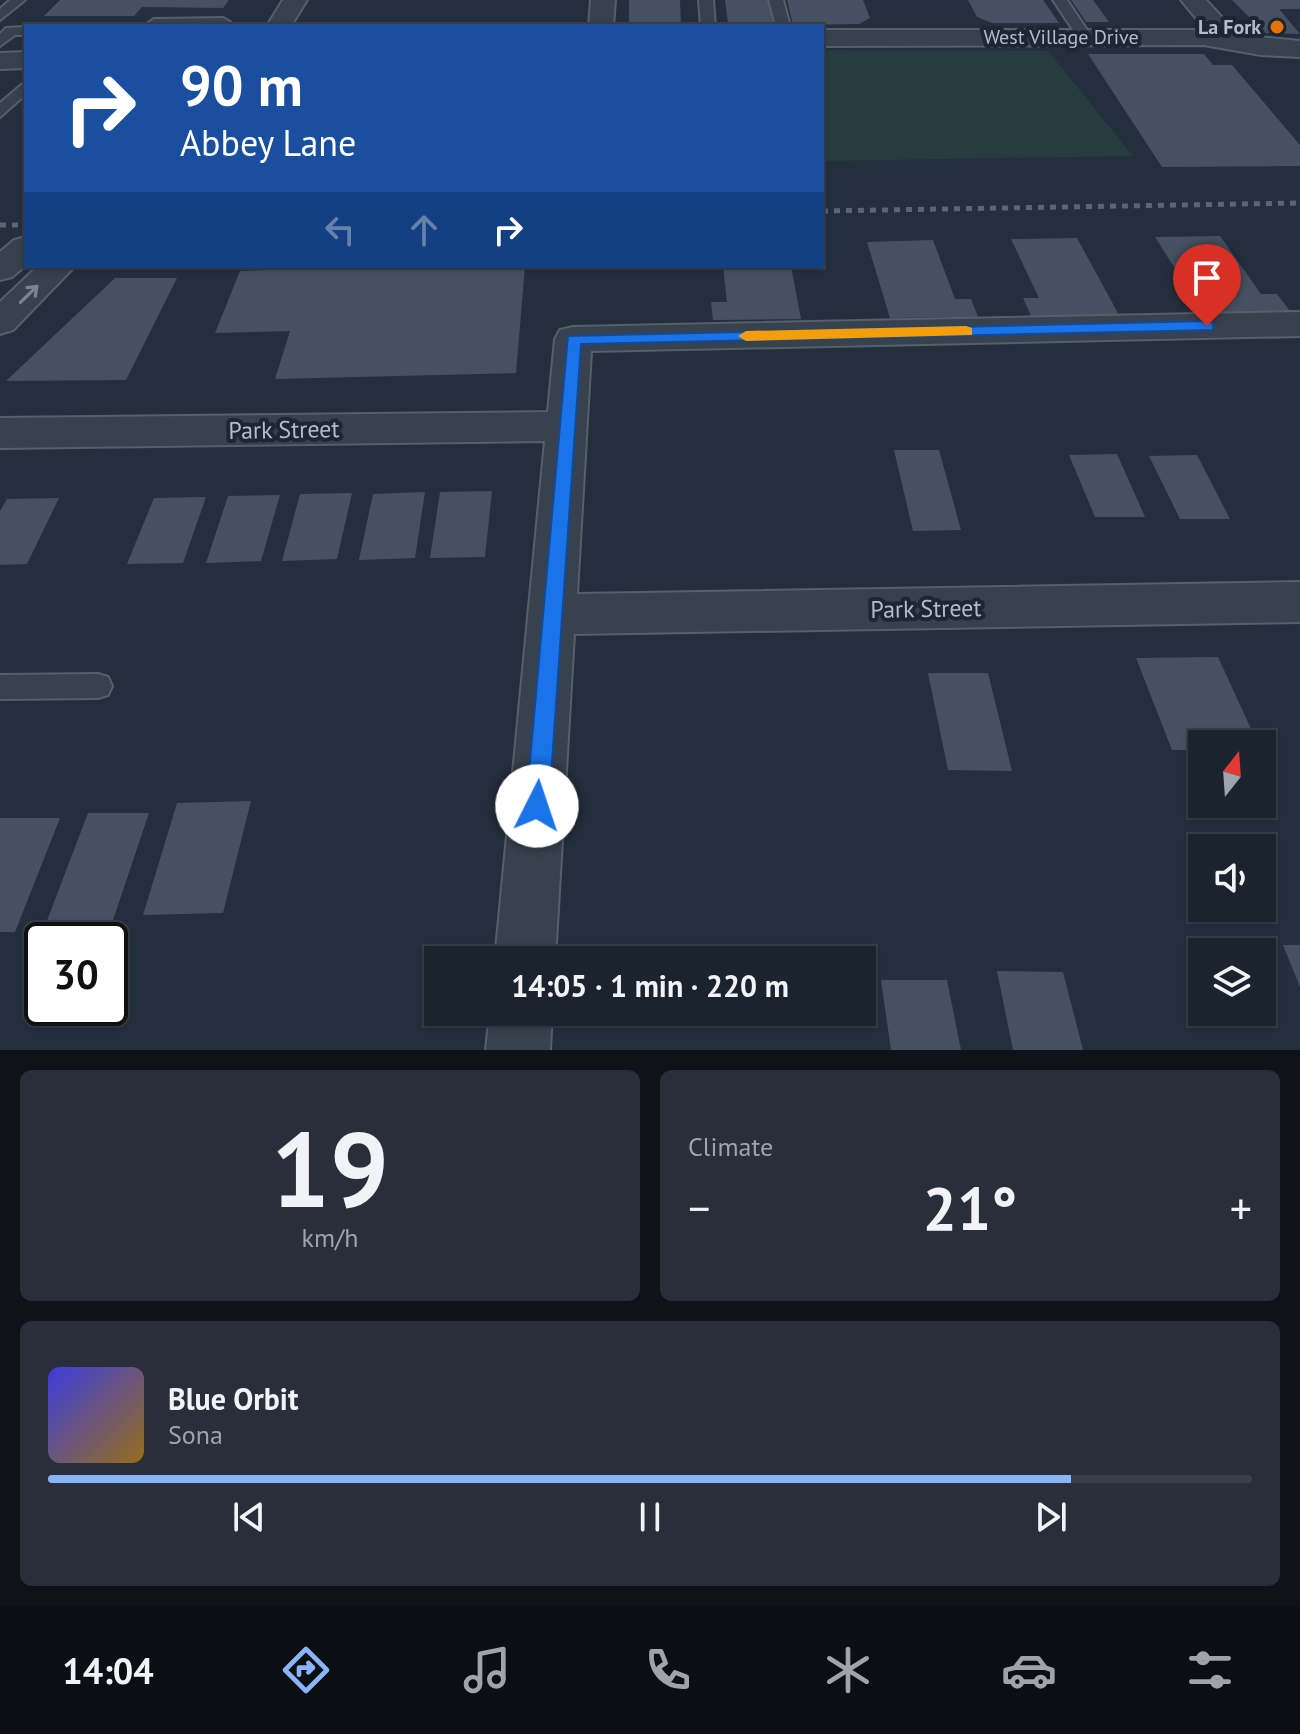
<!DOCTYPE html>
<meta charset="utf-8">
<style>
:root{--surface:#1b232e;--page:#282f3a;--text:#f1f3f6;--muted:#a0a4aa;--line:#39404a;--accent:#8ab4f8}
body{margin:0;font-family:"PT Sans",sans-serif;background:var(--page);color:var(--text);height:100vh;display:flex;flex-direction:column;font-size:30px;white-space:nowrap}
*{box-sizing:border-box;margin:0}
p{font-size:26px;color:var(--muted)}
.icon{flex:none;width:44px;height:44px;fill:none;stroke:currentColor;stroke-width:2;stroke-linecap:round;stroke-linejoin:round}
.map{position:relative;height:1050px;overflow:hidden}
.sheet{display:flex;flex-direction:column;gap:20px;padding:20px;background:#0f1319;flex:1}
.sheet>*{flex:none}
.hud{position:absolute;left:24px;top:24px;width:800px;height:244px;border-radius:0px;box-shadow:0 2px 6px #0004,0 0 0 2px var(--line);background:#1a4fa0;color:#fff;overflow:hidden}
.needle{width:52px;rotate:17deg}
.tools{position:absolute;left:1188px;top:730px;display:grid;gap:16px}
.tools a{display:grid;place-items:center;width:88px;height:88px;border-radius:0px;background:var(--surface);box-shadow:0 2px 6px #0004,0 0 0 2px var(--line);font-size:40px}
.speed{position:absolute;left:24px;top:922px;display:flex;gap:16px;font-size:40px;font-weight:700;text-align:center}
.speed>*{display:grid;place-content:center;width:104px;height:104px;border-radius:50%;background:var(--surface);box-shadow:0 2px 6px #0004,0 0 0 2px var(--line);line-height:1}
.speed .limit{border:4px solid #111;border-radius:12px;background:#fff;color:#111}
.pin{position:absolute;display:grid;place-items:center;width:68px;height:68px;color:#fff;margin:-82px -34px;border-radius:50% 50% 50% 0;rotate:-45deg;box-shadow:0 0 8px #0007}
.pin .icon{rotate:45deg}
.me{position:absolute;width:88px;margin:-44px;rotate:4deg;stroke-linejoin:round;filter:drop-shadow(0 0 6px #0008)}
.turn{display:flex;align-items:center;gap:28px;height:168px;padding:0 24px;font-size:36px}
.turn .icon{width:104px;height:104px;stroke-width:2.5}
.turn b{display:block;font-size:56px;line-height:68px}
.lanes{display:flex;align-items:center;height:76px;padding:0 24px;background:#0003;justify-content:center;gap:40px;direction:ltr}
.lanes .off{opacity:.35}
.big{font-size:60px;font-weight:700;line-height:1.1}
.sheet .tile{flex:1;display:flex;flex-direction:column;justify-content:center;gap:12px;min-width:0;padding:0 28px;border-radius:12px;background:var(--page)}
.sheet .dial{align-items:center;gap:0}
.dial b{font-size:104px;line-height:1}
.song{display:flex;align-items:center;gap:24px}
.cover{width:96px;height:96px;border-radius:12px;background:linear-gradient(135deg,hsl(240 70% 55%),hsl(40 70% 35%))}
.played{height:8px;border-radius:4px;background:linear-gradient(90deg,var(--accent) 85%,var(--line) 85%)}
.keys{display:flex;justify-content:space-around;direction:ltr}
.heat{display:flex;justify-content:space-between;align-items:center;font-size:44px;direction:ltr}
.sheet .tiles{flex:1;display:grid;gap:20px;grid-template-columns:1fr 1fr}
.tile:last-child{grid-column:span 2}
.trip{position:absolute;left:424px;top:946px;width:452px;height:80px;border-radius:0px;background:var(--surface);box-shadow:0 2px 6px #0004,0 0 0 2px var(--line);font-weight:700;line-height:80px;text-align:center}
.tab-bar{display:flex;height:128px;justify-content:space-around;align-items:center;background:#0b0e12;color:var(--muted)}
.tab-bar .icon{width:56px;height:56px}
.tab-bar .on{color:var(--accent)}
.tab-bar b{font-size:36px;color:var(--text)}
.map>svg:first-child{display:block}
</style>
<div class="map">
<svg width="1300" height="1050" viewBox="0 0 1300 1050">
<rect width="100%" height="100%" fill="#242f3e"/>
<path fill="#263c3f" d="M822,50L1048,51L1133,156L822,161Z"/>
<path fill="#455162" d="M60,0H229L223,8L142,7L134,16H44Z
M629,0H680L681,26H629Z
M725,0H768L773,23H728Z
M787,0H863L870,18L859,24L793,25Z
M968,0H1043L1059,23H992L977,17Z
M1071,0H1093L1109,22H1086Z
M1232,0H1300V9H1279L1300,34L1265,33Z
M1088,54H1204L1213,65H1232L1300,145V166L1162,167Z
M1220,236L1261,294H1277L1290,311L1203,313L1155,237Z
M1077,238L1119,315L1031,316L1023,298H1039L1011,239Z
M933,240L955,299H971L978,317L890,318L867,242Z
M412,266H525L516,373L275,379L290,331L215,333L240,271Z
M723,266H791L801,319L713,320L711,302H727Z
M115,278H177L126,380L6,381Z
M894,450H939L961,530L913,531Z
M1117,454L1145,517H1095L1069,455Z
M1197,455L1230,519H1180L1149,456Z
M492,491L485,557L430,558L440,492Z
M425,492L415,558L359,560L373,494Z
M352,493L337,559L282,561L300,494Z
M280,495L261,561L206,563L228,496Z
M206,497L183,563L127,564L154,498Z
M59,498L27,564L0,565V511L7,499Z
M1218,657L1258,744H1202V750H1172L1136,658Z
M928,673H988L1012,771L948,770Z
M251,801L223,913L143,915L177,803Z
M88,813H149L111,926H45Z
M0,818H60L15,932H0Z
M1283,945H1300V987Z
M997,971L1063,972L1083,1050H1013Z
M881,980H947L961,1050H891Z"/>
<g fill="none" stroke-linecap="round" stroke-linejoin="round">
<defs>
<path id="service" d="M10,0H25L0,20V9Z
M699,0H713L715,26H701Z
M769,0H783L790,26H776Z
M1053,0H1067L1091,36L1089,39H1079Z
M223,18L230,22L228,25L144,26L154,19Z
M26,27V35H15L0,46V34L6,28Z
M26,81V94L0,117V103Z
M98,674L108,677L112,686L108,695L98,698L0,699V675Z"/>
<path id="minor" d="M283,0H307L291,26H267Z
M591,0H615L613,26H589Z
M1181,0H1206L1238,35L1300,41V57L1261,55L1204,45L822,46V30H1206Z
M26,52V68L0,69V53Z
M26,237V265L12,277L0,280V252L14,240Z
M38,266H75L13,330L0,334V302Z
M1300,312V336L591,351L577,594L1300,582V622L574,634L555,960H495L545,441L0,448V418L548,412L555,339L560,330L573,327Z
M490,1012H552L550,1050H486Z"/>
</defs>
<use href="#service" stroke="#565f6c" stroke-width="4"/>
<use href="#minor" stroke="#565f6c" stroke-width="4"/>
<use href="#service" fill="#38414e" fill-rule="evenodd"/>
<use href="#minor" fill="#38414e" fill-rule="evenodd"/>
<path stroke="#5a6575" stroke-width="5" stroke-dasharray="6 6" stroke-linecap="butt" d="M822,211L1300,203
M0,225H26"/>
</g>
<defs><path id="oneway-shaft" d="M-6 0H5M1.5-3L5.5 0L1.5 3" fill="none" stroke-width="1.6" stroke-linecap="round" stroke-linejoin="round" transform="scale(2)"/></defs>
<use stroke="#7c8592" href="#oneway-shaft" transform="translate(29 294) rotate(-44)"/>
<path fill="#1a73e8" stroke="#114b97" stroke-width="2" d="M1207,321L1213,323V330L581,344L549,806L545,814L537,817L529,814L526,806L568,336Z"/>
<path fill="#f59e0b" d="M966,326L972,328V335L746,341L738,336L746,331Z"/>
<circle fill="#e8710a" stroke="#1d2633" stroke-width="3" cx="1277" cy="27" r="8"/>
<g text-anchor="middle" stroke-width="8" stroke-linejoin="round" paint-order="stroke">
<g font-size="20" font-weight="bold" fill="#b4bcc9" stroke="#1d2633" text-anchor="end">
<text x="1261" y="34">La Fork</text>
</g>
<g font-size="20" fill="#b4bcc9" stroke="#1d2633">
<text x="1061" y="44">West Village Drive</text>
</g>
<g font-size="24" fill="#b4bcc9" stroke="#1d2633">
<text transform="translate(284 430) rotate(-1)" y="8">Park Street</text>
<text transform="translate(926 609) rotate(-1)" y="8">Park Street</text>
</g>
</g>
</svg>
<div class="tools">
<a><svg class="needle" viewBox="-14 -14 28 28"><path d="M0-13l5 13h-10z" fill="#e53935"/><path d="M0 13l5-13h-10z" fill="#a0a4aa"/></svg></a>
<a><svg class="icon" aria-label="sound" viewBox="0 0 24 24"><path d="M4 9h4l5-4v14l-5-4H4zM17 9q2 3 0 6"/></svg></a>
<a><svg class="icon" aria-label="layers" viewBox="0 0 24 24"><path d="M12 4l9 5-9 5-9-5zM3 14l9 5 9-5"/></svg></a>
</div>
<div class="speed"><div class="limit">30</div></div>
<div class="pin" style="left:1207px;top:326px;background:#d93025"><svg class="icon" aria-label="arrive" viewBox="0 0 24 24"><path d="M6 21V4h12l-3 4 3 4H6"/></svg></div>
<svg class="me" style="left:537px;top:806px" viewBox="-20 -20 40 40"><circle r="19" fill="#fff"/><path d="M0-13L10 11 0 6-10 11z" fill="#1a73e8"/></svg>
<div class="trip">14:05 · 1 min · 220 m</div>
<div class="hud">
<div class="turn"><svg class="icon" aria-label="right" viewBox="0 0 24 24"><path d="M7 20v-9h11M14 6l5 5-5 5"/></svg><div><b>90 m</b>Abbey Lane</div></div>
<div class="lanes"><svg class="icon off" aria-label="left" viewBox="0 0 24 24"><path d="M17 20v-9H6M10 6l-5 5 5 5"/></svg><svg class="icon off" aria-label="ahead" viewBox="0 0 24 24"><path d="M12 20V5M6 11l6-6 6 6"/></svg><svg class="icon" aria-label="right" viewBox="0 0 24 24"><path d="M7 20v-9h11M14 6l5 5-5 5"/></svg></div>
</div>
</div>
<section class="sheet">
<div class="tiles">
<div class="tile dial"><b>19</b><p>km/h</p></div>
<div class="tile"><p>Climate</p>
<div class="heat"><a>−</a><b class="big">21°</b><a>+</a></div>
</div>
<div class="tile">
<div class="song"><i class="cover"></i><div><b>Blue Orbit</b><p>Sona</p></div></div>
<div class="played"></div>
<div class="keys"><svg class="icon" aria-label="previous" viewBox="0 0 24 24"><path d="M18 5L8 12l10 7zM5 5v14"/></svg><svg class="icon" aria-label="pause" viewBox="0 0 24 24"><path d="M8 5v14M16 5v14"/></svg><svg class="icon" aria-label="next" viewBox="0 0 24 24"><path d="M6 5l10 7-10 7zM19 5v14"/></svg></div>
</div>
</div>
</section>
<nav class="tab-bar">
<b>14:04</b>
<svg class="icon on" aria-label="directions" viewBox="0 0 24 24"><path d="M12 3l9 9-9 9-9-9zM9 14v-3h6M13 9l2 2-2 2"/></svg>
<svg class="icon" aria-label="music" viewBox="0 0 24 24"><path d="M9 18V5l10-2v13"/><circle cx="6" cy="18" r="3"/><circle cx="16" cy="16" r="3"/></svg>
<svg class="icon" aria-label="phone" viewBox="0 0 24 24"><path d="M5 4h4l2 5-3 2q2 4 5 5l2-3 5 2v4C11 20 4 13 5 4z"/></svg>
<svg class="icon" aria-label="climate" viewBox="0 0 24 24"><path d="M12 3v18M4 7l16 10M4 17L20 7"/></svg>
<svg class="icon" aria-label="car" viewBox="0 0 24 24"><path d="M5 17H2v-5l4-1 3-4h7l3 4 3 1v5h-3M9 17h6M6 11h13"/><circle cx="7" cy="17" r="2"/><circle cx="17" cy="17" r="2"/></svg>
<svg class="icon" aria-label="filters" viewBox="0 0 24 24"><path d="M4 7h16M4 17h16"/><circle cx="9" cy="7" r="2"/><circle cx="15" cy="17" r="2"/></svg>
</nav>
